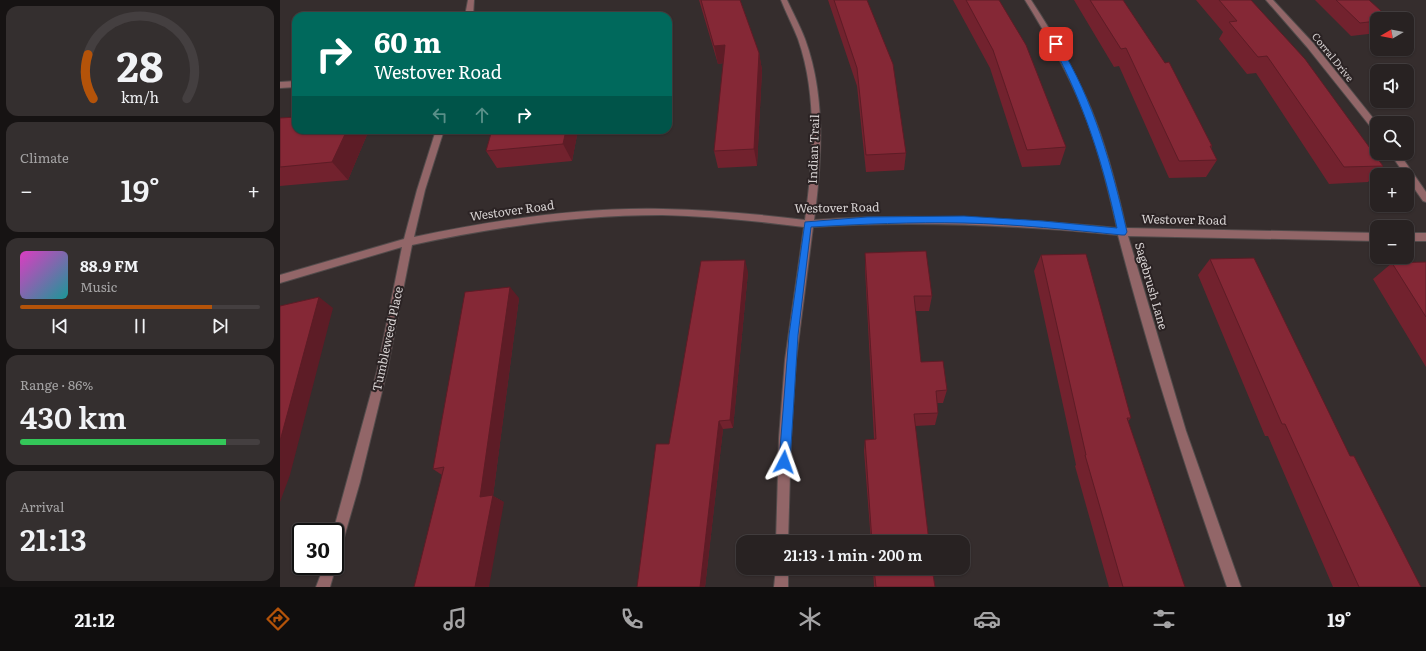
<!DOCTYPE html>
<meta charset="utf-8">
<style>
:root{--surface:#282222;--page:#342f2f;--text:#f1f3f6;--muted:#a5a4a5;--line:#443f40;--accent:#b45309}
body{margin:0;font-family:Literata,serif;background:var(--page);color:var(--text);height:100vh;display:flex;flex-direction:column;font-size:15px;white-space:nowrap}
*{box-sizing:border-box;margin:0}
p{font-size:13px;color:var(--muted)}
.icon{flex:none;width:22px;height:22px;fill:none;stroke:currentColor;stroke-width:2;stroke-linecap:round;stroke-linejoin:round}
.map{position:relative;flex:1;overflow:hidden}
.sheet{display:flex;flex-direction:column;gap:6px;padding:6px;background:#161313;width:280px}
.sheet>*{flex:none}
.guide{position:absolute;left:12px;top:12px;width:380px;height:122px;border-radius:12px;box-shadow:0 1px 3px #0004,0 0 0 1px var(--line);background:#00695c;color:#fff;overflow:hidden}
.needle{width:26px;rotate:260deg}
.controls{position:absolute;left:1090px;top:12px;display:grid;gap:8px}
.controls a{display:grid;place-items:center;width:44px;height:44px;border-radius:8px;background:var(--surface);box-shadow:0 1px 3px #0004,0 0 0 1px var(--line);font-size:20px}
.speed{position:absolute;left:12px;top:523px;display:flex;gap:8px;font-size:20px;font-weight:700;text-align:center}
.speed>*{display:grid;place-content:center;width:52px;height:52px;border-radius:50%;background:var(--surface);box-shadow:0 1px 3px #0004,0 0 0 1px var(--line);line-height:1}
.speed .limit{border:2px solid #111;border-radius:6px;background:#fff;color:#111}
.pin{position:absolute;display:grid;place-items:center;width:34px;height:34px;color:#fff;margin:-17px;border-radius:8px;box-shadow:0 2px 6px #0006}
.me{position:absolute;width:44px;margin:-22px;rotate:4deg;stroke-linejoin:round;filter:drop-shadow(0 0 3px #0008)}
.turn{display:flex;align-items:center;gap:14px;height:84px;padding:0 16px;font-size:18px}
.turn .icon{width:52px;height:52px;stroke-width:2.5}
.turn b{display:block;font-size:28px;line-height:34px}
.lanes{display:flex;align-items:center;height:38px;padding:0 16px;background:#0003;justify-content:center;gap:20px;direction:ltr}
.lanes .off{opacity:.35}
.big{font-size:30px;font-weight:600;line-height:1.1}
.sheet .tile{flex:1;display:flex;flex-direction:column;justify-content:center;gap:6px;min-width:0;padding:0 14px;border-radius:12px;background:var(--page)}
.sheet .dial{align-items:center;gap:0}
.dial svg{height:104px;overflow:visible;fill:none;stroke:var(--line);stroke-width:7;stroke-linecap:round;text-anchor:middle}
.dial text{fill:var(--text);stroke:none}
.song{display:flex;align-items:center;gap:12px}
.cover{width:48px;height:48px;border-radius:6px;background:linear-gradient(135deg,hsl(310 70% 55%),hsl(180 70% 35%))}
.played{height:4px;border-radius:2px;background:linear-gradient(90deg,var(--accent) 80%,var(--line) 80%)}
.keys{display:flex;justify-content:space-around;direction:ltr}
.heat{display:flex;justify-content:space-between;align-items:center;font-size:22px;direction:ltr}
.charge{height:6px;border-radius:3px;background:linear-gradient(90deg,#34c759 86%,var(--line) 0)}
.trip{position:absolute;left:456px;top:535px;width:234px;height:40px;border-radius:12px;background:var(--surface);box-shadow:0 1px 3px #0004,0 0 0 1px var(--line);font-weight:600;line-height:40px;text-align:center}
.tab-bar{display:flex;height:64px;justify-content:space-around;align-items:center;background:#100e0e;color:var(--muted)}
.tab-bar .icon{width:28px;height:28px}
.tab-bar .active{color:var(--accent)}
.tab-bar b{font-size:18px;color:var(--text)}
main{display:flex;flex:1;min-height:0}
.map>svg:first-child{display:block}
</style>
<main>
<section class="sheet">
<div class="tile dial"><svg viewBox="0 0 100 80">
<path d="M14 69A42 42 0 1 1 86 69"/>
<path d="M14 69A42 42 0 0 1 10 35" stroke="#b45309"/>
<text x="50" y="56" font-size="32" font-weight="700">28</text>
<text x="50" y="72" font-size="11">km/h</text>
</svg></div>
<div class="tile"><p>Climate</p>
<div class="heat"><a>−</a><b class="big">19°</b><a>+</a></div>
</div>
<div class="tile">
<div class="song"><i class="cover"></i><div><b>88.9 FM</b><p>Music</p></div></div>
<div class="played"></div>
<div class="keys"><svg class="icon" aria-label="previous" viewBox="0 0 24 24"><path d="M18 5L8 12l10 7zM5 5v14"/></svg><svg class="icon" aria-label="pause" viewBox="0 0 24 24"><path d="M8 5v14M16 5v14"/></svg><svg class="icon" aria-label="next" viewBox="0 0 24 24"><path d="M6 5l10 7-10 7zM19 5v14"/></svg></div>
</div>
<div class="tile"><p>Range · 86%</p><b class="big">430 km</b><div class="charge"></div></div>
<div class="tile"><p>Arrival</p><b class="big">21:13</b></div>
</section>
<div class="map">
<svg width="1146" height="587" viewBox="0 0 1146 587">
<rect width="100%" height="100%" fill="#352d2d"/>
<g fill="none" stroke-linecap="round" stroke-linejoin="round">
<defs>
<path id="minor" d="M188,0H194L193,16H185Z
M501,0H507C513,13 520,26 525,39C546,96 542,161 534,220C635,213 736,218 837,228C828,187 818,146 802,108C787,70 766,34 745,0H751C774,35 795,71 811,109C827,148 837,188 846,228L1097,233V241L848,236L906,431L961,587H947C906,471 869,354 838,235C736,225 635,220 533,227L516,360L511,438L508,542H496L499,438L505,360L524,227C476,221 429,216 382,215C298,215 214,227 132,245L107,371L80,482L61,548L59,552L55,554V532H53L97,371L122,247L0,283V275L124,239L137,190L156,130H164L145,190L134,237C215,220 300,207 383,209C430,210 477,214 525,220C533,161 538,96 518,39C513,26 506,13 501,0Z
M986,0H993L1033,43L1097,123V132L1094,131L1027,47Z
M16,81V87L0,88V82Z
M1110,153H1119L1146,192V202L1143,201L1127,178V175H1125Z
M1127,233H1146V241H1127Z
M55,563L56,566L50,587H36L44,566H55Z
M496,568H508V587H494Z"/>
</defs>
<use href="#minor" stroke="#524b4b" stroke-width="2"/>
<use href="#minor" fill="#926668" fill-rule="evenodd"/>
</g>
<path fill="#72222e" d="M419,0H460L479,53L482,70L477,166L438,168L434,151L444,63L438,64Z
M548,0H587L626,153L624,170L586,172L577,86Z
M673,0H719L786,147L780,165L742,167L710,68Z
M794,0H843L932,146L931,149L937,160L926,177L889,178L839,66L834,67Z
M916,0H971L1103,166L1088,182L1049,184L976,73L967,74L939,39L943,32Z
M1035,0H1089L1097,19V33L1071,36Z
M0,118L16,130H89L68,180L0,186Z
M212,130H298L292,161L217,168L206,151Z
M585,253L652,296L649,311H635L641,362L667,390L663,403H657L658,413L655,425L635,426L649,542H591L584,451L585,440L594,439L585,269Z
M761,255L851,418L848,421L905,587H829L795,466L796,465L754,271Z
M930,259L1070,456L1141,587H1053L988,436H985L918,275Z
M1146,262V367L1093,279L1112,263Z
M468,272L453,428L443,429L425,587H357L389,444Z
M239,298L213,496L224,502L162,475L153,469Z
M593,568H652L655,587H594Z"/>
<path fill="#5d1c26" d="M445,45L449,62L438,64L434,46Z
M479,53L482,70L477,166L474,149Z
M67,130H89L68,180L52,162Z
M286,130H298L292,161L283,144Z
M465,260L468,272L453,428L450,420Z
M230,287L239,298L213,496L224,502L209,587H195L200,497Z
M39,297L53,308L10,475L0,502V441Z
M439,421L443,429L425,587H420Z"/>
<path fill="#852836" stroke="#5d1c26" d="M421,0H460L479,53L474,149L434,151L445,45L434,46Z
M554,0H587L613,64L626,153L586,155L577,68Z
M686,0H719L746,45L786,147L747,150L713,50Z
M810,0H843L885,63L889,62L932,146H930L937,160L899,161L846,48L841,49Z
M939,0H971L1025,59L1103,166L1064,167L987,56L978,57L949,22L957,21Z
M1056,0H1089L1110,19H1097V21L1080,23Z
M16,117V130H67L52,162L0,167V118Z
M212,130H286L283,144L206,151Z
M646,251L652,296H634L641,362L663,361L667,390L656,391L658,413L634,414L649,542H592L585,440L596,439L585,253Z
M806,254L851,418H847L905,587H843L805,455H806L761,255Z
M974,258L1070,456H1074L1141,587H1079L1005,424H1002L930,259Z
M465,260L450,420L439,421L420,587H357L376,444H389L421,261Z
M1146,262V317L1112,263Z
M230,287L200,497L213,495L195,587H134L164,467L153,469L185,292Z
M39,297L0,441V306Z
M594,568H652L655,587H596Z"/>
<path fill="#1a73e8" stroke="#114b97" d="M773,43H778C814,100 832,167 847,232L845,235H842C790,230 737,224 684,223C633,222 582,224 531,227L518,335L510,462L508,466L504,468L501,466L499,462L509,335L525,222L587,217L684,216L763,221L837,228C823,163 804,104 772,44Z"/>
<g text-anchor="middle" stroke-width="4" stroke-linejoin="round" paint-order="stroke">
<g font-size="10" fill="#d6d1d1" stroke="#2b2324">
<text transform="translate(1053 57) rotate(51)" y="4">Corral Drive</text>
</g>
<g font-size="12" fill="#d6d1d1" stroke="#2b2324">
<text transform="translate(534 149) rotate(-88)" y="4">Indian Trail</text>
<text transform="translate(557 208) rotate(-1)" y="4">Westover Road</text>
<text transform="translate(232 211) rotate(-8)" y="4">Westover Road</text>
<text transform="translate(904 220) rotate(1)" y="4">Westover Road</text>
<text transform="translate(871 286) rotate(74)" y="4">Sagebrush Lane</text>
<text transform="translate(108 339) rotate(-78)" y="4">Tumbleweed Place</text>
</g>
</g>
</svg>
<div class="controls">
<a><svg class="needle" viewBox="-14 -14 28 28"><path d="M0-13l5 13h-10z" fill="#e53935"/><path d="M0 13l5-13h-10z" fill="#a5a4a5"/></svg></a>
<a><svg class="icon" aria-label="sound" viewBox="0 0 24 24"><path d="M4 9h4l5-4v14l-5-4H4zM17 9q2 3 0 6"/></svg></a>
<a><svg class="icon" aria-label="search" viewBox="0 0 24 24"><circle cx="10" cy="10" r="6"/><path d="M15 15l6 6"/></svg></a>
<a>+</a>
<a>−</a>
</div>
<div class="speed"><div class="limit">30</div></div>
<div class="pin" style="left:776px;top:44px;background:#d93025"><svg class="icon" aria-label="arrive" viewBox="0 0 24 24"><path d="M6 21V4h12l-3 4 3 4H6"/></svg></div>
<svg class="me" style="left:504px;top:462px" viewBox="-20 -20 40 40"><path d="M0-17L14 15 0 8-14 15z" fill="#1a73e8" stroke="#fff" stroke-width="4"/></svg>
<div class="trip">21:13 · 1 min · 200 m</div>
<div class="guide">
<div class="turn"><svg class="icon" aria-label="right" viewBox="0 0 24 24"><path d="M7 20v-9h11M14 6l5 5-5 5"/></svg><div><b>60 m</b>Westover Road</div></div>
<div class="lanes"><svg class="icon off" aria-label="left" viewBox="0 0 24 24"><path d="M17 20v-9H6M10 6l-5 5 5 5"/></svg><svg class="icon off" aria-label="ahead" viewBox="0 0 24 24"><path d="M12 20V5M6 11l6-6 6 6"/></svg><svg class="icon" aria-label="right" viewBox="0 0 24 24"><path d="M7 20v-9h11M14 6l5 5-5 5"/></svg></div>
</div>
</div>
</main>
<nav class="tab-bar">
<b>21:12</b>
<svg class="icon active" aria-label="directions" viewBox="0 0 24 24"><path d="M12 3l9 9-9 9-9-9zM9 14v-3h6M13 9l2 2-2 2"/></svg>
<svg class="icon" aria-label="music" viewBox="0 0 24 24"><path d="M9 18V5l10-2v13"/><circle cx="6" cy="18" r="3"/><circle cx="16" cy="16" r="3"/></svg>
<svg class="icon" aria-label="phone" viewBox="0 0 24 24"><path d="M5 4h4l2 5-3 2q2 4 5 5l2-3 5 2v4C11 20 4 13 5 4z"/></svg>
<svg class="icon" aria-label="climate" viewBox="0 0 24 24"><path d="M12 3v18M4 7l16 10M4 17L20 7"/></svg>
<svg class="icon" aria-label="car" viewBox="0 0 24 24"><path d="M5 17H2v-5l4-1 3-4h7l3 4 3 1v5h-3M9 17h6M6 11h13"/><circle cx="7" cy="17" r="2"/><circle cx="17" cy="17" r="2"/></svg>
<svg class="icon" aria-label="filters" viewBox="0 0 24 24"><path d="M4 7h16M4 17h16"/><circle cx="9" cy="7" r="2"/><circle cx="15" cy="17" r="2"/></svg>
<b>19°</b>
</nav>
